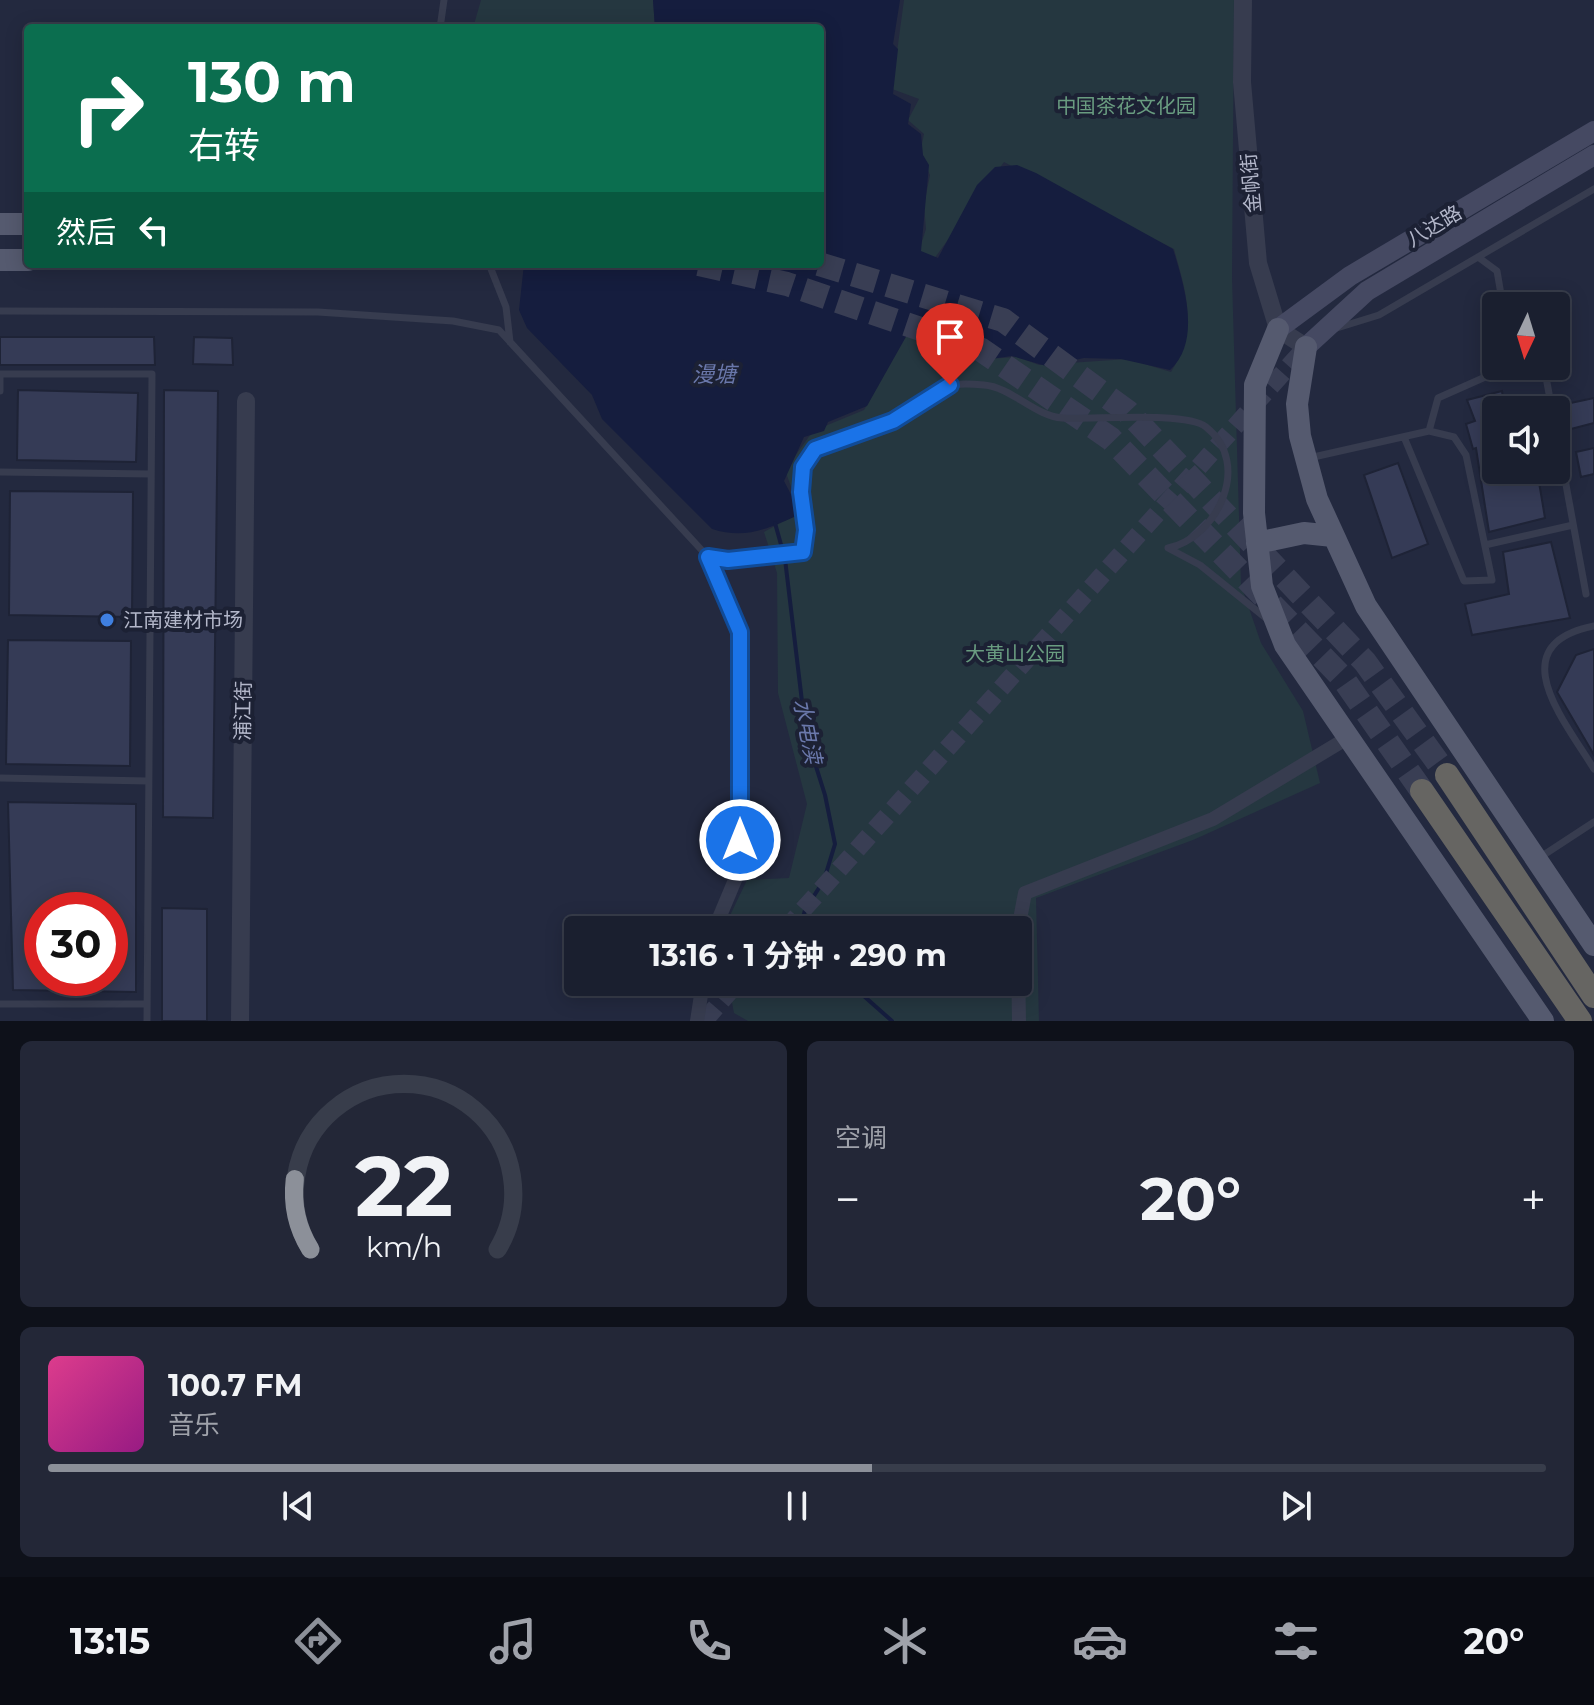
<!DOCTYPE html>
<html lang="zh">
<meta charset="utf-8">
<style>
:root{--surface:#1a1f2f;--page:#232737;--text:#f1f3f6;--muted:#9fa2aa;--line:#383d4b;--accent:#8c9099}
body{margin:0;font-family:Montserrat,"Noto Sans SC",sans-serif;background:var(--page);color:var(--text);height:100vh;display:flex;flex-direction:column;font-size:30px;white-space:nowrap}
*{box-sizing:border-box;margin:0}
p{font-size:26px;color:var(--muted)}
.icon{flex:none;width:44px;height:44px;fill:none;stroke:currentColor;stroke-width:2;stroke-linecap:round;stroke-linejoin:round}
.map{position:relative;height:1021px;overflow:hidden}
.sheet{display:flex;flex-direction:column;gap:20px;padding:20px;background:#0e111a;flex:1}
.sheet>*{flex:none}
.guide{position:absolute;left:24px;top:24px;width:800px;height:244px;border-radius:8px;box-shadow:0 4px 20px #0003,0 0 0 2px var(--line);background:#0b6e4f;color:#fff;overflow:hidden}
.needle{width:52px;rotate:184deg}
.tools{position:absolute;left:1482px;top:292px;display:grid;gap:16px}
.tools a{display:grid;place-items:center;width:88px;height:88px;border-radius:8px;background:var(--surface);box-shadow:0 4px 20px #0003,0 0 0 2px var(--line);font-size:40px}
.speed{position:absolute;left:24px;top:892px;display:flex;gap:16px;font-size:40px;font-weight:700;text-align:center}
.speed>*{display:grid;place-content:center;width:104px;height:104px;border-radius:50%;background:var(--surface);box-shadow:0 4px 20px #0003,0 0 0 2px var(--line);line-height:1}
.speed .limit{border:12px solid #d22;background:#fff;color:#111}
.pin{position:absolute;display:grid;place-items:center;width:68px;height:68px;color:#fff;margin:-82px -34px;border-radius:50% 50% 50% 0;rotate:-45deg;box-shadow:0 0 8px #0007}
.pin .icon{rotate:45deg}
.me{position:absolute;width:88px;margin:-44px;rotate:0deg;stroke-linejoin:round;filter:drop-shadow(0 0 6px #0008)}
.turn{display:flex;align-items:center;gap:28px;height:168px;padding:0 32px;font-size:36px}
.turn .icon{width:104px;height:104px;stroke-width:2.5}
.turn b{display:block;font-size:56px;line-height:68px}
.then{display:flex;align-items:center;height:76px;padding:0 32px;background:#0003;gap:16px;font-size:30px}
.big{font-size:60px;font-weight:700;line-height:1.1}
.sheet .widget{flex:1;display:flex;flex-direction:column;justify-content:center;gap:12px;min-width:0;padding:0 28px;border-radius:12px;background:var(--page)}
.sheet .dial{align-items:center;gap:0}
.dial svg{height:208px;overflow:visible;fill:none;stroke:var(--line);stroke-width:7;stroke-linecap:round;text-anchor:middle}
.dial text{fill:var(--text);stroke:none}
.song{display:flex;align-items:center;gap:24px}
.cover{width:96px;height:96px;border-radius:12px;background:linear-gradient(135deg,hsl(330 70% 55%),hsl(310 70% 35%))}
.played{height:8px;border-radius:4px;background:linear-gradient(90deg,var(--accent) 55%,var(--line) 55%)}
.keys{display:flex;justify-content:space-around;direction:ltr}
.heat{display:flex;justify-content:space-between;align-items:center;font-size:44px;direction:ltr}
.sheet .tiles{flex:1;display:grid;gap:20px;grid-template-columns:1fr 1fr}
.widget:last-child{grid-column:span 2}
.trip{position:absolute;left:564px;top:916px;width:468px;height:80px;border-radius:8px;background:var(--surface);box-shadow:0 4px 20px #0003,0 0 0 2px var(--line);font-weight:700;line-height:80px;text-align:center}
.dock{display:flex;height:128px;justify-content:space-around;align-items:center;background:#0a0c13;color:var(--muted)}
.dock .icon{width:56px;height:56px}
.dock .on{color:var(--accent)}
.dock b{font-size:36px;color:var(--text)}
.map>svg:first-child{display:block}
</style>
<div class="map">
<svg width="1594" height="1021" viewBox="0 0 1594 1021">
<rect width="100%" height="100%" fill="#23293f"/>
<path fill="#253740" d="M481,0H653L655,28H473Z
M904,0H1234L1232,278L1241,585L1261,643L1303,711L1320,783L1193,840L1036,898L1039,1021H748L734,1013L728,982H1018V930H723L747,880L789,878L807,804L778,693L777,573L764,532L800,512L785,470L813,431L864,410L908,333L931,338L936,355L971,360L1017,357L1039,365L1128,359L1171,372C1198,328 1187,296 1174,249L1004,162L934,259L918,254L926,229L924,205L930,175L920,153L924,134L908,120L919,99L892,89Z"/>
<path fill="#151d3e" d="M653,0H900L893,44L898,49L893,94L911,104L908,124L921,134L923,155L929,165L921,251L938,258L977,185L995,167L1017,165L1036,173L1173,249C1184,285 1202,341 1170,370L1121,359L1084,358L1046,366L1012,356L983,360L929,352V340L908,333L867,406L828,422L824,431L804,437L784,481L801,514C769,528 746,540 712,529L602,419L592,395L527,328L519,310L524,264H820V28H655Z"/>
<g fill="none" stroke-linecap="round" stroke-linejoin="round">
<path stroke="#151d3e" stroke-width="4" d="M775,523L785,559L806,735L825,795L835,844L824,880L805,910L800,930
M848,982L892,1021"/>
</g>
<path fill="#353b56" stroke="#1e2336" stroke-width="2" fill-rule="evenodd" d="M0,337H154L155,365H0Z
M194,337L232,338L233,365L193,364Z
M18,390L138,393L136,462L17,460Z
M164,390L218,391L213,818L163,817Z
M1502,391L1504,405L1496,408V470H1537L1545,518L1489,532L1476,448L1473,449L1466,424L1475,421L1467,400Z
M1594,398V423L1571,429L1566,404Z
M1594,448V474L1581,477L1576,452Z
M1398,463L1428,544L1392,558L1364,475Z
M10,491L133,492L132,617L9,615Z
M1551,542L1570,618L1472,635L1465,604L1509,594L1503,552Z
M8,640L131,641L130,766L6,764Z
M1594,649V755L1557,692L1576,655Z
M8,802L136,804V992L13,990ZM42,910H110V978H42Z
M162,908L207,909V1021H162Z"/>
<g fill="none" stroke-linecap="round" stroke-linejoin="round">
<path stroke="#393e54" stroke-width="18" stroke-dasharray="18 9" stroke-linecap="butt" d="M785,930L1306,347
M704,1021L738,982"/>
<path stroke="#393e54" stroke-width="24" stroke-dasharray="24 12" stroke-linecap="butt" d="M699,264L787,284L980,349L1111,439L1342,677L1422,791
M819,264L1003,320L1128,412L1365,662L1447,775"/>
<path stroke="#373c4f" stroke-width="7" d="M440,28L444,0
M1478,257L1497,271L1503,306
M489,264L506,307L510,342
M0,311L318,312L453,321L499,330L708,557L728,560L803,552C807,526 795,491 803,468C812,437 865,434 891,422C911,412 926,394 948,386C957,383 973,384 984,385C1011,387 1035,416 1062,418C1091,420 1186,411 1206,427C1253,464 1217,538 1168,548L1200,565L1267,619
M1337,328L1379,315L1594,189
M1544,366L1552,410
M0,374H152L147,1021
M0,391V374
M1556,430L1586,594
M1429,431L1438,398L1510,366
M1309,458L1429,431L1454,437L1466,455L1492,580L1464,581L1404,437
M0,472L151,474
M1485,545L1573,525
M1594,626C1500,645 1564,720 1594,769
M0,778L148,781
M1539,858L1594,822
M0,1004H147"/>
<path stroke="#373c4f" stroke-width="14" d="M708,557L740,632V868L714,930
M1018,930L1025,893L1213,819L1349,737
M1018,962L1019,1021
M697,1021L703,982"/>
<path stroke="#373c4f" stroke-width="18" d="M1243,0L1242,82L1258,263L1278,329L1306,347
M240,1021L246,401"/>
<path stroke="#454962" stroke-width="20" d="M1278,329L1350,276L1594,131
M1306,347L1367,291L1594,155"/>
<path stroke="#555a6f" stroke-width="22" d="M0,224H28
M0,260H28
M1278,329L1255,385L1254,513L1262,586L1285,645L1543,1021
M1306,347L1297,404L1300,436L1317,499L1366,606L1594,945
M1257,543L1304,533L1333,536"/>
<path stroke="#666562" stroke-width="24" d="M1447,775L1594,996
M1422,791L1580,1021"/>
</g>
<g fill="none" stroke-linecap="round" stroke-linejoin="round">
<defs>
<path id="route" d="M740,840V632L708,557L728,560L803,552L806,530L801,492L803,467L815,449L893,421L950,385"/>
</defs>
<use href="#route" stroke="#114b97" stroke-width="20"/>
<use href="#route" stroke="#1a73e8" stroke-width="14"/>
</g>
<circle fill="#3f7fe0" stroke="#1c2134" stroke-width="3" cx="107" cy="620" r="8"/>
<g text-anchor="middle" stroke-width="8" stroke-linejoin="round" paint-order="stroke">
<g font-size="20" fill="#699c80" stroke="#1c2134">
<text x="1126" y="113">中国茶花文化园</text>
<text x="1015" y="661">大黄山公园</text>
</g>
<g font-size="20" fill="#b3b7ca" stroke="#1c2134">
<text transform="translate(1251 183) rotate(-95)" y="7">金帆街</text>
<text transform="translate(1434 226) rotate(-31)" y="7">八达路</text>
<text transform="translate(243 711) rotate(-89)" y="7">浦江街</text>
</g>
<g font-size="20" fill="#b3b7ca" stroke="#1c2134" text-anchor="start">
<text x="123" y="627">江南建材市场</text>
</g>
<g font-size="22" font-style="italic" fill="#6a78ab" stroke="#1c2134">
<text x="714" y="382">漫塘</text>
<text transform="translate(808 731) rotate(79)" y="8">水电渎</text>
</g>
</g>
</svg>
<div class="tools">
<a><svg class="needle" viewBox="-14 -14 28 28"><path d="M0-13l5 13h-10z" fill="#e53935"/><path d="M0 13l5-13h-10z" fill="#9fa2aa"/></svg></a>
<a><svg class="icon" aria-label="sound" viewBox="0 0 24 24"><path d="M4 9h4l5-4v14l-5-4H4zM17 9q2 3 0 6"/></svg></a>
</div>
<div class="speed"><div class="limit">30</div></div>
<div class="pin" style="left:950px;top:385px;background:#d93025"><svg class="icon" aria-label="arrive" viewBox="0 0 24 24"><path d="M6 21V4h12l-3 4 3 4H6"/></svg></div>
<svg class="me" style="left:740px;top:840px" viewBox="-20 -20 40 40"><circle r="17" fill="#1a73e8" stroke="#fff" stroke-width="3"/><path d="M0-11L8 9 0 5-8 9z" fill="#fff"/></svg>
<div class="trip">13:16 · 1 分钟 · 290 m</div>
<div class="guide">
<div class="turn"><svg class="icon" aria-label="right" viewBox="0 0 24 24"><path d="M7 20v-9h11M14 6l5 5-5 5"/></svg><div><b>130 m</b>右转</div></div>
<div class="then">然后<svg class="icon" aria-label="left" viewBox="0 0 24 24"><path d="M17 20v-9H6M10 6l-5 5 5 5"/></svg></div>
</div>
</div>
<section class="sheet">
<div class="tiles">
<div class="widget dial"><svg viewBox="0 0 100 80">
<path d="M14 69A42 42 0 1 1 86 69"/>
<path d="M14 69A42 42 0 0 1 8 42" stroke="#8c9099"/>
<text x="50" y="56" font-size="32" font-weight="700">22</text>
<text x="50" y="72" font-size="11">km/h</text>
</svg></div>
<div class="widget"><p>空调</p>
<div class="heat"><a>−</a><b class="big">20°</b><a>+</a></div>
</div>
<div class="widget">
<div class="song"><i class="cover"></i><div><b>100.7 FM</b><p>音乐</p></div></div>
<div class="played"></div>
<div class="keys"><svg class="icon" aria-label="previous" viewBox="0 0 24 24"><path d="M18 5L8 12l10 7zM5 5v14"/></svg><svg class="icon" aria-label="pause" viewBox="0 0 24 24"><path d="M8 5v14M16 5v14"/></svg><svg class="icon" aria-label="next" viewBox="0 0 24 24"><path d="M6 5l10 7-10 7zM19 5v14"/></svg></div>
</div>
</div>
</section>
<nav class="dock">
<b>13:15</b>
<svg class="icon on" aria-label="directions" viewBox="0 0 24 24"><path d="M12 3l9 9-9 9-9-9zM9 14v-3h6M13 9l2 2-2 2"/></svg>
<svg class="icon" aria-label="music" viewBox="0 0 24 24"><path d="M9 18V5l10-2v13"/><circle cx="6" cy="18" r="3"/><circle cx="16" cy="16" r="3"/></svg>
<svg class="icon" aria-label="phone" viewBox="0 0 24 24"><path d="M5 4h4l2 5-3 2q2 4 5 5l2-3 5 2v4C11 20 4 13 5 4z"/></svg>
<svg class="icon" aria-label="climate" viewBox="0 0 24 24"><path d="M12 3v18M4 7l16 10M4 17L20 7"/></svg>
<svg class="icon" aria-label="car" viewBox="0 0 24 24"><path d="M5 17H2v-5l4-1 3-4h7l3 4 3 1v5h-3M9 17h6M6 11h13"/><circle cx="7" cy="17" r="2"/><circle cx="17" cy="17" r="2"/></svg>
<svg class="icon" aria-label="filters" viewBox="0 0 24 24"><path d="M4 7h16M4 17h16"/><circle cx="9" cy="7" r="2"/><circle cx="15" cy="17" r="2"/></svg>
<b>20°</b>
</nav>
